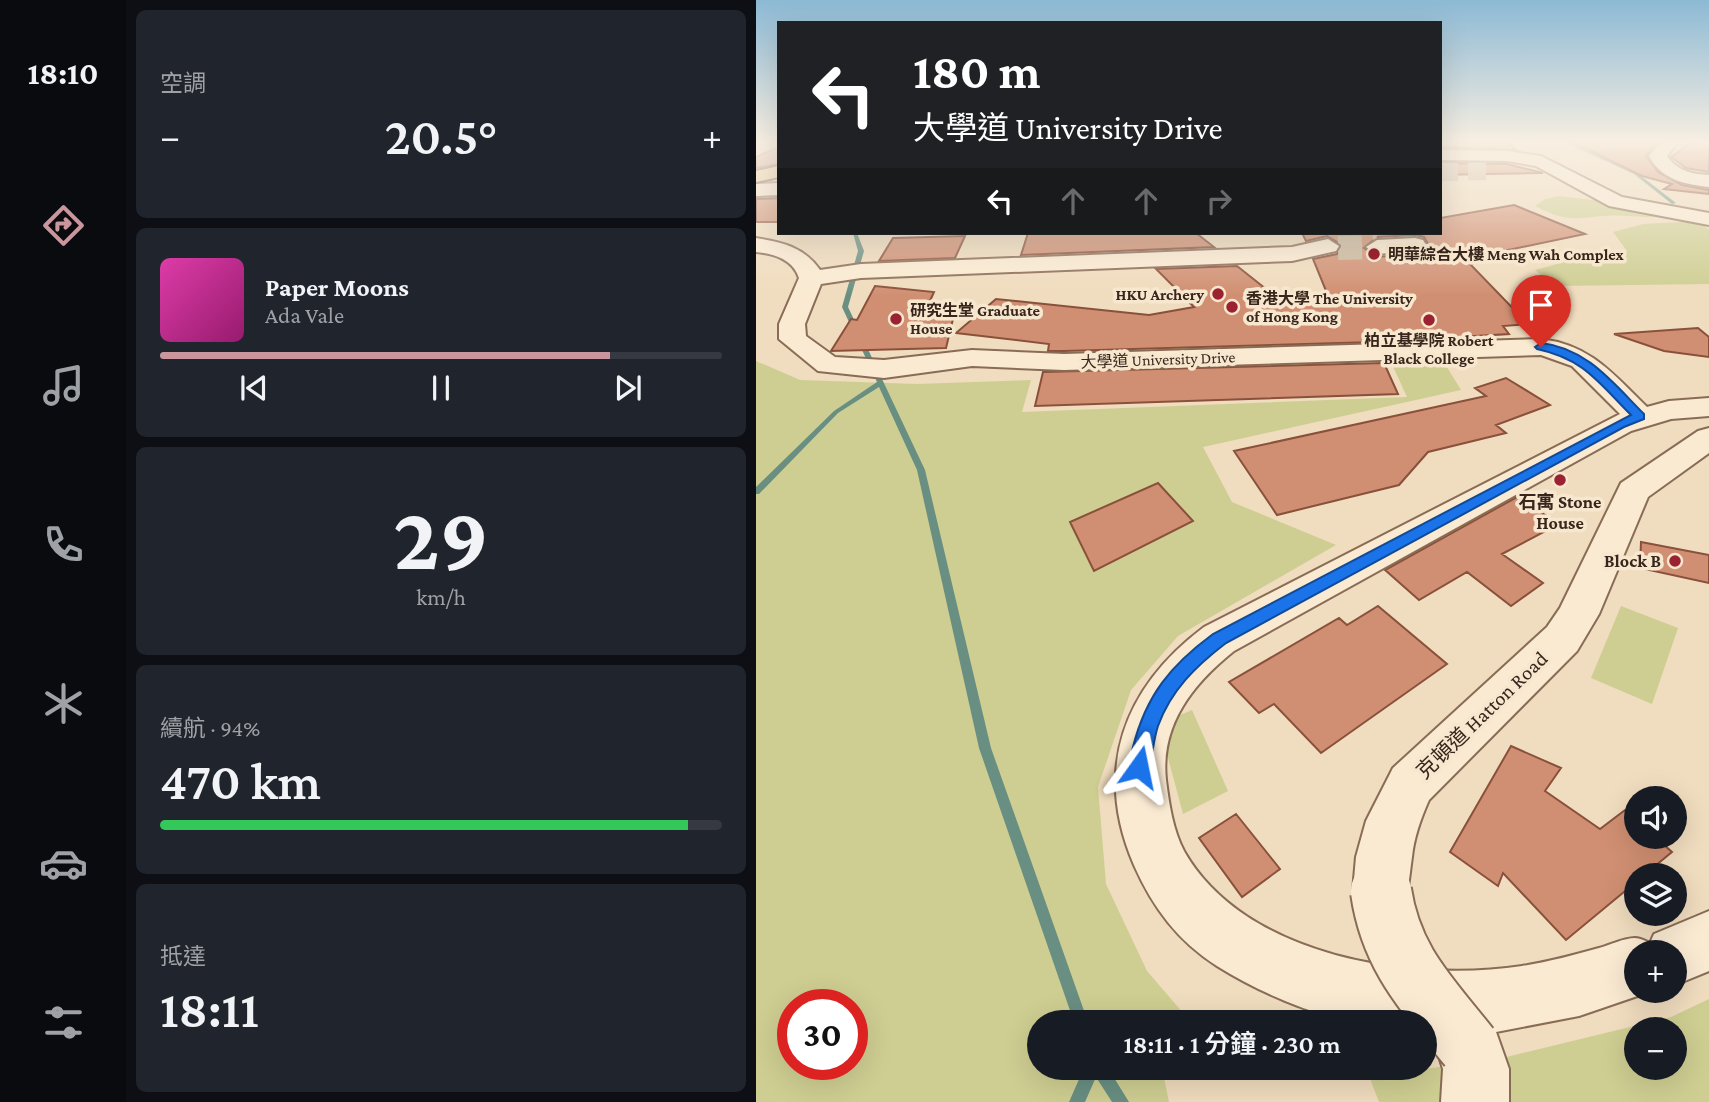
<!DOCTYPE html>
<html lang="zh-TW">
<meta charset="utf-8">
<style>
:root{--surface:#171b24;--page:#20242c;--text:#f1f3f6;--muted:#9ea1a6;--line:#363941;--accent:#ca959d}
body{margin:0;font-family:"Crimson Pro","Noto Sans TC",serif;background:var(--page);color:var(--text);height:100vh;display:flex;flex-direction:column;font-size:26px;white-space:nowrap}
*{box-sizing:border-box;margin:0}
p{font-size:23px;color:var(--muted)}
.icon{flex:none;width:38px;height:38px;fill:none;stroke:currentColor;stroke-width:2;stroke-linecap:round;stroke-linejoin:round}
.map{position:relative;flex:1;overflow:hidden}
.side{display:flex;flex-direction:column;gap:10px;padding:10px;background:#0d0f14;width:630px}
.side>*{flex:none}
.hud{position:absolute;left:21px;top:21px;width:665px;height:214px;border-radius:0px;box-shadow:0 7px 28px #0002;background:#202124;color:#fff;overflow:hidden}
.fabs{position:absolute;left:868px;top:786px;display:grid;gap:14px}
.fabs a{display:grid;place-items:center;width:63px;height:63px;border-radius:50%;background:var(--surface);box-shadow:0 7px 28px #0002;font-size:35px}
.speed{position:absolute;left:21px;top:989px;display:flex;gap:14px;font-size:35px;font-weight:700;text-align:center}
.speed>*{display:grid;place-content:center;width:91px;height:91px;border-radius:50%;background:var(--surface);box-shadow:0 7px 28px #0002;line-height:1}
.speed .limit{border:10px solid #d22;background:#fff;color:#111}
.pin{position:absolute;display:grid;place-items:center;width:60px;height:60px;color:#fff;margin:-72px -30px;border-radius:50% 50% 50% 0;rotate:-45deg;box-shadow:0 0 7px #0007}
.pin .icon{rotate:45deg}
.me{position:absolute;width:77px;margin:-38px;rotate:12deg;stroke-linejoin:round;filter:drop-shadow(0 0 5px #0008)}
.turn{display:flex;align-items:center;gap:24px;height:147px;padding:0 21px;font-size:32px}
.turn .icon{width:91px;height:91px;stroke-width:2.5}
.turn b{display:block;font-size:49px;line-height:60px}
.lanes{display:flex;align-items:center;height:66px;padding:0 21px;background:#0003;justify-content:center;gap:35px;direction:ltr}
.lanes .off{opacity:.35}
.big{font-size:52px;font-weight:600;line-height:1.1}
.side .card{flex:1;display:flex;flex-direction:column;justify-content:center;gap:10px;min-width:0;padding:0 24px;border-radius:10px;background:var(--page)}
.side .dial{align-items:center;gap:0}
.dial b{font-size:91px;line-height:1}
.song{display:flex;align-items:center;gap:21px}
.cover{width:84px;height:84px;border-radius:10px;background:linear-gradient(135deg,hsl(320 70% 55%),hsl(320 70% 35%))}
.played{height:7px;border-radius:4px;background:linear-gradient(90deg,var(--accent) 80%,var(--line) 80%)}
.keys{display:flex;justify-content:space-around;direction:ltr}
.heat{display:flex;justify-content:space-between;align-items:center;font-size:38px;direction:ltr}
.charge{height:10px;border-radius:5px;background:linear-gradient(90deg,#34c759 94%,var(--line) 0)}
.trip{position:absolute;left:271px;top:1010px;width:410px;height:70px;border-radius:35px;background:var(--surface);box-shadow:0 7px 28px #0002;font-weight:600;line-height:70px;text-align:center}
main{display:flex;flex:1;min-height:0}
.tabs{display:flex;flex-direction:column;width:126px;justify-content:space-around;align-items:center;background:#090b0e;color:var(--muted)}
.tabs .icon{width:49px;height:49px}
.tabs .on{color:var(--accent)}
.tabs b{font-size:32px;color:var(--text)}
.map>svg:first-child{display:block}
</style>
<main>
<nav class="tabs">
<b>18:10</b>
<svg class="icon on" aria-label="directions" viewBox="0 0 24 24"><path d="M12 3l9 9-9 9-9-9zM9 14v-3h6M13 9l2 2-2 2"/></svg>
<svg class="icon" aria-label="music" viewBox="0 0 24 24"><path d="M9 18V5l10-2v13"/><circle cx="6" cy="18" r="3"/><circle cx="16" cy="16" r="3"/></svg>
<svg class="icon" aria-label="phone" viewBox="0 0 24 24"><path d="M5 4h4l2 5-3 2q2 4 5 5l2-3 5 2v4C11 20 4 13 5 4z"/></svg>
<svg class="icon" aria-label="climate" viewBox="0 0 24 24"><path d="M12 3v18M4 7l16 10M4 17L20 7"/></svg>
<svg class="icon" aria-label="car" viewBox="0 0 24 24"><path d="M5 17H2v-5l4-1 3-4h7l3 4 3 1v5h-3M9 17h6M6 11h13"/><circle cx="7" cy="17" r="2"/><circle cx="17" cy="17" r="2"/></svg>
<svg class="icon" aria-label="filters" viewBox="0 0 24 24"><path d="M4 7h16M4 17h16"/><circle cx="9" cy="7" r="2"/><circle cx="15" cy="17" r="2"/></svg>
</nav>
<section class="side">
<div class="card"><p>空調</p>
<div class="heat"><a>−</a><b class="big">20.5°</b><a>+</a></div>
</div>
<div class="card">
<div class="song"><i class="cover"></i><div><b>Paper Moons</b><p>Ada Vale</p></div></div>
<div class="played"></div>
<div class="keys"><svg class="icon" aria-label="previous" viewBox="0 0 24 24"><path d="M18 5L8 12l10 7zM5 5v14"/></svg><svg class="icon" aria-label="pause" viewBox="0 0 24 24"><path d="M8 5v14M16 5v14"/></svg><svg class="icon" aria-label="next" viewBox="0 0 24 24"><path d="M6 5l10 7-10 7zM19 5v14"/></svg></div>
</div>
<div class="card dial"><b>29</b><p>km/h</p></div>
<div class="card"><p>續航 · 94%</p><b class="big">470 km</b><div class="charge"></div></div>
<div class="card"><p>抵達</p><b class="big">18:11</b></div>
</section>
<div class="map">
<svg width="953" height="1102" viewBox="0 0 953 1102">
<rect width="100%" height="100%" fill="#f0dcbe"/>
<path fill="#cece92" fill-rule="evenodd" d="M803,196L846,201L909,215C895,219 885,216 871,216C830,213 821,228 779,206L789,199Z
M942,221L953,230V284L799,286L779,270L841,253L871,251L857,232L887,224Z
M686,359L705,390L447,447L476,502L580,545L422,636L375,690L342,787L350,884L391,971L434,1021L284,1022V1068H406L413,1102H0V361L44,380L161,384L275,380L266,412L651,397L634,360ZM37,1004H96V1064H37Z
M865,606L922,628L896,704L835,678Z
M436,710L472,791L427,814L403,724Z
M953,999V1102H623L613,1076L738,1060L915,1017ZM880,1029H919V1068H880Z"/>
<g fill="none" stroke-linecap="round" stroke-linejoin="round">
<path fill="#698f82" fill-rule="evenodd" d="M808,142H813L880,172L920,203L916,204L878,174Z
M97,233H101L108,251L92,307L169,470L235,748L332,1022H318L223,748L161,470L123,387L82,413L3,494H0V487L78,411L121,382L86,307L102,251Z
M328,1068H352L373,1102H356L340,1077L329,1102H313Z"/>
</g>
<path fill="#d08f72" stroke="#89513b" stroke-width="2" fill-rule="evenodd" d="M684,142H751L760,150L684,147Z
M817,142H901L890,156L902,172L926,185L953,190V194L908,189L916,184L886,176Z
M936,142H953V172L930,168L915,157Z
M23,147V164L0,168V157Z
M684,163L751,164L787,173L684,175Z
M23,198V222H0V199Z
M758,205L829,234L733,254L741,258L714,264L772,324L747,326L753,334L619,342L308,351H292L293,344L200,333L240,299L393,315L438,307L400,269L481,266L525,301L573,298L557,259L581,254L586,245L571,236L550,241L546,233H684V218ZM659,235L668,237L672,244L667,253L621,257L608,248L621,237Z
M272,233H440L458,247L265,255Z
M209,236L199,258L123,261L137,238Z
M119,286L178,292L168,314L197,319L190,348L75,351L95,319L101,320Z
M942,328L953,337V357L908,351L858,334Z
M628,363L642,394L279,406L287,372Z
M750,378L794,405L740,425L750,433L672,452L643,485L521,515L478,451L730,396L719,388Z
M402,483L437,521L338,571L314,522Z
M761,497L803,524L746,554L787,583L755,606L711,572L663,600L629,570Z
M885,542L953,555V583L884,568Z
M622,606L691,664L565,753L518,704L503,713L473,682L583,618L591,625Z
M755,746L805,768L789,791L844,829L869,810L880,821V836H898L916,852L888,875H880V882L810,940L747,873L742,886L694,852Z
M480,814L524,869L486,897L443,838Z"/>
<g fill="none" stroke-linecap="round" stroke-linejoin="round">
<path stroke="#cbb89e" stroke-width="18" stroke-dasharray="18 10" stroke-linecap="butt" d="M684,172L737,171"/>
<path stroke="#cbb89e" stroke-width="24" stroke-dasharray="24 11" stroke-linecap="butt" d="M582,248L621,247"/>
<defs>
<path id="minor" d="M905,142H922L911,156C921,171 936,174 953,175V187C928,184 906,180 893,156Z
M684,150L751,151L785,156L866,197L953,213V225L853,206L780,166L751,161L684,160Z
M23,183V195L0,196V184Z
M0,238C26,242 48,247 64,270L105,264L536,247L572,239L583,246L580,251L536,261L105,278L65,284L49,324L50,336L79,357L128,360L216,350L308,354L785,339C835,345 857,374 891,407L913,401L953,398V416L915,419L875,431L478,651C438,683 404,724 410,780C413,804 417,830 428,851C488,957 656,983 766,966C792,962 818,955 843,948C854,945 868,938 879,938C883,938 890,941 894,943L898,934L953,911V971L919,985V952H880V990H899L823,1016L740,1032L753,1069V1102H685L687,1069L680,1047L686,1034L668,1032V1022C646,1022 621,1025 599,1022C553,1014 501,991 461,966C422,941 397,908 378,865C337,770 367,688 448,627L864,414L816,366L785,355L308,370L216,366L128,378L62,371L23,339V324L43,278C37,259 18,254 0,252Z
M659,238L667,240L670,245L667,250L621,254L610,247L621,240Z
M953,428V453L892,497L843,614L821,651L673,800C665,818 658,837 656,857C653,877 653,892 645,911L625,919L605,911L597,891L600,857L610,821L637,768L791,627L804,608L865,483L942,431Z"/>
<path id="major" d="M23,166V177L0,182V171Z"/>
</defs>
<use href="#minor" stroke="#896c56" stroke-width="4"/>
<use href="#major" stroke="#563a2b" stroke-width="4"/>
<use href="#minor" fill="#faead2" fill-rule="evenodd"/>
<use href="#major" fill="#f6cc94" fill-rule="evenodd"/>
<defs>
<path id="minor-bridge" d="M625,891C635,960 672,995 713,1047"/>
</defs>
<use href="#minor-bridge" stroke="#896c56" stroke-width="64" stroke-linecap="butt"/>
<use href="#minor-bridge" stroke="#faead2" stroke-width="60"/>
</g>
<linearGradient id="sky" x2="0" y2="1"><stop stop-color="#8cb9d4"/><stop offset="0.48" stop-color="#f8efe2"/><stop offset="1" stop-color="#f8efe2" stop-opacity="0"/></linearGradient>
<rect width="953" height="296" fill="url(#sky)"/>
<path fill="#1a73e8" stroke="#114b97" stroke-width="2" d="M785,343C831,348 857,383 888,414V419L868,427L470,643C440,666 415,690 402,726C397,741 397,758 390,773L383,776L375,773C371,764 375,756 377,747C390,695 415,665 457,634L875,415C842,382 828,359 781,349L779,347Z"/>
<g fill="#9b2331" stroke="#f7e7ce" stroke-width="2.5">
<circle cx="618" cy="254" r="7"/>
<circle cx="462" cy="294" r="7"/>
<circle cx="476" cy="307" r="7"/>
<circle cx="140" cy="319" r="7"/>
<circle cx="673" cy="320" r="7"/>
<circle cx="804" cy="480" r="7"/>
<circle cx="919" cy="561" r="7"/>
</g>
<g text-anchor="middle" stroke-width="7" stroke-linejoin="round" paint-order="stroke">
<g font-size="16" font-weight="bold" fill="#38261c" stroke="#f7e7ce" text-anchor="start">
<text x="632" y="260">明華綜合大樓 Meng Wah Complex</text>
<text x="448" y="300" text-anchor="end">HKU Archery</text>
<text x="490" y="304">香港大學 The University<tspan x="490" dy="18">of Hong Kong</tspan></text>
<text x="154" y="316">研究生堂 Graduate<tspan x="154" dy="18">House</tspan></text>
<text x="673" y="346" text-anchor="middle">柏立基學院 Robert<tspan x="673" dy="18">Black College</tspan></text>
</g>
<g font-size="16" fill="#38261c" stroke="#f7e7ce">
<text transform="translate(402 359) rotate(-2)" y="6">大學道 University Drive</text>
</g>
<g font-size="18" font-weight="bold" fill="#38261c" stroke="#f7e7ce">
<text x="804" y="508">石寓 Stone<tspan x="804" dy="21">House</tspan></text>
<text x="905" y="567" text-anchor="end">Block B</text>
</g>
<g font-size="21" fill="#38261c" stroke="#f7e7ce">
<text transform="translate(726 715) rotate(-44)" y="7">克頓道 Hatton Road</text>
</g>
</g>
</svg>
<div class="fabs">
<a><svg class="icon" aria-label="sound" viewBox="0 0 24 24"><path d="M4 9h4l5-4v14l-5-4H4zM17 9q2 3 0 6"/></svg></a>
<a><svg class="icon" aria-label="layers" viewBox="0 0 24 24"><path d="M12 4l9 5-9 5-9-5zM3 14l9 5 9-5"/></svg></a>
<a>+</a>
<a>−</a>
</div>
<div class="speed"><div class="limit">30</div></div>
<div class="pin" style="left:785px;top:347px;background:#d93025"><svg class="icon" aria-label="arrive" viewBox="0 0 24 24"><path d="M6 21V4h12l-3 4 3 4H6"/></svg></div>
<svg class="me" style="left:383px;top:767px" viewBox="-20 -20 40 40"><path d="M0-17L14 15 0 8-14 15z" fill="#1a73e8" stroke="#fff" stroke-width="4"/></svg>
<div class="trip">18:11 · 1 分鐘 · 230 m</div>
<div class="hud">
<div class="turn"><svg class="icon" aria-label="left" viewBox="0 0 24 24"><path d="M17 20v-9H6M10 6l-5 5 5 5"/></svg><div><b>180 m</b>大學道 University Drive</div></div>
<div class="lanes"><svg class="icon" aria-label="left" viewBox="0 0 24 24"><path d="M17 20v-9H6M10 6l-5 5 5 5"/></svg><svg class="icon off" aria-label="ahead" viewBox="0 0 24 24"><path d="M12 20V5M6 11l6-6 6 6"/></svg><svg class="icon off" aria-label="ahead" viewBox="0 0 24 24"><path d="M12 20V5M6 11l6-6 6 6"/></svg><svg class="icon off" aria-label="right" viewBox="0 0 24 24"><path d="M7 20v-9h11M14 6l5 5-5 5"/></svg></div>
</div>
</div>
</main>
